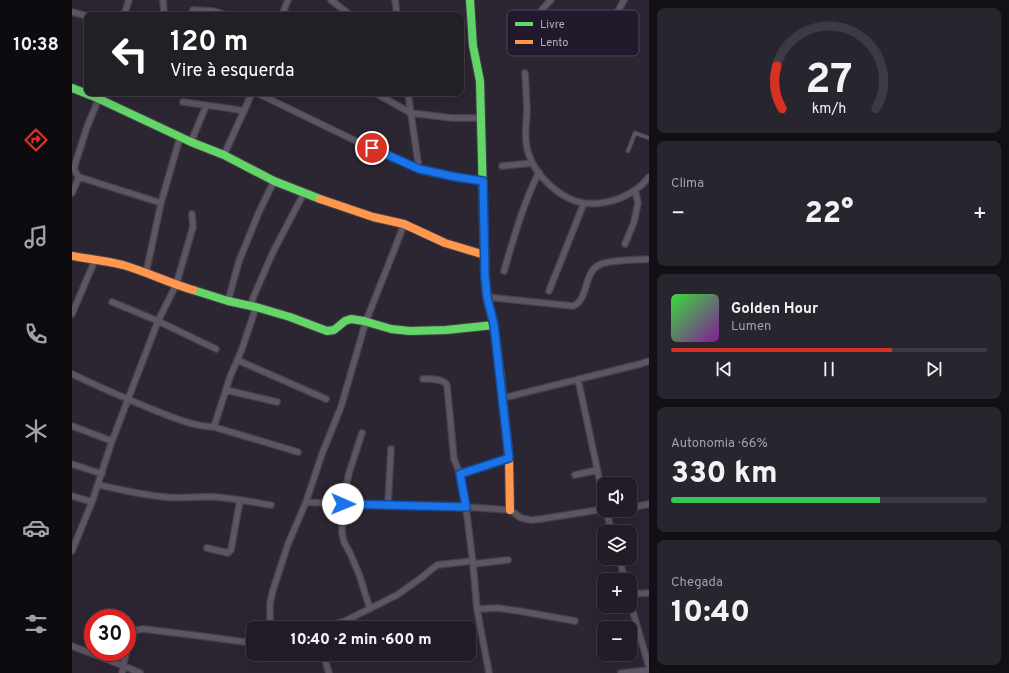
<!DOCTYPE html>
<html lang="pt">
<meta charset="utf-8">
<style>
:root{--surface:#211c26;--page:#29252e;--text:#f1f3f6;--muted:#a2a1a7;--line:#3e3a43;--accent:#d93025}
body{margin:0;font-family:Overpass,sans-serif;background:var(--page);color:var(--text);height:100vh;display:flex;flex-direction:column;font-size:15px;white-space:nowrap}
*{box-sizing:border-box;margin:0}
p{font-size:13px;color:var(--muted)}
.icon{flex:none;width:22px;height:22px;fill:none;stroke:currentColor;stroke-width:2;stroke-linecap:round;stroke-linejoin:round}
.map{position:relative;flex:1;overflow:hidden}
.side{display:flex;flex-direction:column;gap:8px;padding:8px;background:#120f15;width:360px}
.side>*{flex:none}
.banner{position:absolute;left:12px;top:12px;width:380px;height:84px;border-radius:8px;box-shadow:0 4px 16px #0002,0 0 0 1px var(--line);background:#202124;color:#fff;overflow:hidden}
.buttons{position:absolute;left:525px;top:477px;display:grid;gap:8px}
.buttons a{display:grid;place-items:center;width:40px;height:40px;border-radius:8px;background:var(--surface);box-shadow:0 4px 16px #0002,0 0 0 1px var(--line);font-size:20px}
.speed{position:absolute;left:12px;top:609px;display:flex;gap:8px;font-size:20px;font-weight:700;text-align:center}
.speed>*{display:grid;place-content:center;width:52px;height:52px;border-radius:50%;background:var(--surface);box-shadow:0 4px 16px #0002,0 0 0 1px var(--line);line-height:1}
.speed .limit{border:6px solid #d22;background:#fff;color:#111}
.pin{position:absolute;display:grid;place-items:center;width:34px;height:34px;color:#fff;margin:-17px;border:2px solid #fff;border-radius:50%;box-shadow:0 1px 4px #0007}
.me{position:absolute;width:44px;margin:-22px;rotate:91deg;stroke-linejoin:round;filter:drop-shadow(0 0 3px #0008)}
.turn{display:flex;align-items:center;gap:14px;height:84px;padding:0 20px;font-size:18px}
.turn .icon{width:52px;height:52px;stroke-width:2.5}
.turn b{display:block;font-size:28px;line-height:34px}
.big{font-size:30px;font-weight:800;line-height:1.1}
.side .card{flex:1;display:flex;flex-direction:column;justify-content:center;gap:6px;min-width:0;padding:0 14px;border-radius:8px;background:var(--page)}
.side .dial{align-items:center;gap:0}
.dial svg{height:104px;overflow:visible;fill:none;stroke:var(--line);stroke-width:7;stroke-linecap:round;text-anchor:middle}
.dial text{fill:var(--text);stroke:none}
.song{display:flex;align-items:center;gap:12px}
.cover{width:48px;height:48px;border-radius:6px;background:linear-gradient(135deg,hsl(120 70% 55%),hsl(290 70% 35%))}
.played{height:4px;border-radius:2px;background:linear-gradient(90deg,var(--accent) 70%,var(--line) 70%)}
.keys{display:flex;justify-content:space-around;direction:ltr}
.heat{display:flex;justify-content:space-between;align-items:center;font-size:22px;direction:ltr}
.charge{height:6px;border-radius:3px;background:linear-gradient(90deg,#34c759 66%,var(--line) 0)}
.trip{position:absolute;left:174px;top:621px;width:230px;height:40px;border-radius:8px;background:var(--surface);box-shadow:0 4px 16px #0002,0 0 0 1px var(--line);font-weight:800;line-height:40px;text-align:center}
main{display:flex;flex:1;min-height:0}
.tabs{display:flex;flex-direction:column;width:72px;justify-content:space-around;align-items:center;background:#0d0b0f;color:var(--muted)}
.tabs .icon{width:28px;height:28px}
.tabs .active{color:var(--accent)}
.tabs b{font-size:18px;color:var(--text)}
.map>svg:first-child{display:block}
</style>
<main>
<nav class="tabs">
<b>10:38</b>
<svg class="icon active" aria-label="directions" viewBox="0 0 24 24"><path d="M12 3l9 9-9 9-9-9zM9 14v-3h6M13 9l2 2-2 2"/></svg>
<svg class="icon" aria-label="music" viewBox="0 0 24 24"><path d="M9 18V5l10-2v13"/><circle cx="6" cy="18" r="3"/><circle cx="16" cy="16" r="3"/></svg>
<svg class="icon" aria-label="phone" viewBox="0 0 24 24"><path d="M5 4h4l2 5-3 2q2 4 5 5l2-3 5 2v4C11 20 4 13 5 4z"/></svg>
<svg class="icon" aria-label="climate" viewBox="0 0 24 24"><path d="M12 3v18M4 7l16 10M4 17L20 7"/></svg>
<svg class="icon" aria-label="car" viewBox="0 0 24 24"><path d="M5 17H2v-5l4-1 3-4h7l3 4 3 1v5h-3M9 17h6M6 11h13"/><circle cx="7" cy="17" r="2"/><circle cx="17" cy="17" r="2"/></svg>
<svg class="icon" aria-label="filters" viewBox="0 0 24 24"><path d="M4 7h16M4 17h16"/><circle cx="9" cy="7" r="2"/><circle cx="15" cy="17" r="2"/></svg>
</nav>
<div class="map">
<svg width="577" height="673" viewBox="0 0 577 673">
<rect width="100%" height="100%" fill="#2c2532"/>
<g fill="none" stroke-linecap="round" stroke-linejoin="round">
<defs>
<path id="lane" d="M556,151L563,133L577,138"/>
<path id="street" d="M91,0L92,13
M259,0L278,15
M323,0L325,15
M479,0C474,5 465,13 466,21C466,31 507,52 515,51C521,51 525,47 529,43L552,0
M121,10L141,11L154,15
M0,12L15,16
M52,15L57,0
M210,15L216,0
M453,73C454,84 454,95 455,107C455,122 451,140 457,155C464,176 489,200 512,203C536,206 562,196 577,177
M29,93L15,127L2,168L4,173L7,177L89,203
M185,93L288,143L347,169L384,177L411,181
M303,93L339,113L380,118H410
M336,93L347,169
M111,102C131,105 152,107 172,111
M119,142L134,106
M152,155L180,93
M430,166L460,163
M0,193L7,177
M553,244L562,222L566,203L563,190
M432,271C442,237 451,204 467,172
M74,273L89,203L108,137
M477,291L512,203
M415,297L501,306C517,300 511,273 527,265C536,260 565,260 577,259
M156,301L167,261L187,212L202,181
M40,302L86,321L144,349
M179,306L181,298L201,252L232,193
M0,314L23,260
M165,360L254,399
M0,374C27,387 55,399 82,410C102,418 121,426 142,427L226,452
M351,379C358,379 371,378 375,385L382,459L388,474L394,507L401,564L405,609L417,673
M506,379L532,501
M155,390L171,394L205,402
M431,398L568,364L577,361
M0,426L40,441
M142,427L158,377L170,349L184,307
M290,433L277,473L273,491L271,504L270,533L272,542L278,553L287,574L298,609
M0,464L30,474
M388,474L437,458
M503,475L525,470
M27,485C49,490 70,495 93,497C109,499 125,496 142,497C161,498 180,502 199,505
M0,496L20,502
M234,502L271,504L394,507L438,510L449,518L459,520L469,519L532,509
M316,505L319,449
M558,508L577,504
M534,510L540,532
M535,512L546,510
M135,548L156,553L159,550L168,500
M0,551L20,502L40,441L86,321L104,285L121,227L120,214
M547,558L553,580
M401,564L436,560
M558,594L577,593
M558,599L561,612L577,667
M405,609L426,608L447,611L503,621
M198,628V603L201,590L216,544L234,502L250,454L269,407L294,321L323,248L332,224
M250,628L273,621L325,595L349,578L365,565L400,561
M0,646C23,655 46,663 68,673
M55,650L62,632L65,630L71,629L113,634L181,643
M251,654L257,673
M50,673L54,652
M549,673L577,670"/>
<path id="fast" d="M398,0L401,46L408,81L413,277L415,297L422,325L428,373
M0,88L23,97L119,142L152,155L202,181L248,199
M121,290L156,301L184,307L218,317L255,331L262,330L273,321L279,319L292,321L319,329L338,331L374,330L422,325"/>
<path id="slow" d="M248,199L301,217L332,224L373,243L413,255
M0,256C17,259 35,261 51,265C75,272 97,283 121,290
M428,373L437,458L438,510"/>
</defs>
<use href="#lane" stroke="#46404c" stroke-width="5"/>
<use href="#street" stroke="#46404c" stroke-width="8"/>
<use href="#fast" stroke="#46404c" stroke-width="10"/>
<use href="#slow" stroke="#46404c" stroke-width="10"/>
<use href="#lane" stroke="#5b5661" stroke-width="3"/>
<use href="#street" stroke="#5b5661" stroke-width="5.5"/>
<use href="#fast" stroke="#63d668" stroke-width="8"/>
<use href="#slow" stroke="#ff974d" stroke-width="8"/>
</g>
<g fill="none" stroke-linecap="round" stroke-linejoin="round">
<defs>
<path id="route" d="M271,504L394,507L388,474L437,458L422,325L415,297L413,277L411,181L384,177L347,169L300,148"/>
</defs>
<use href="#route" stroke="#114b97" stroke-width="10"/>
<use href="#route" stroke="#1a73e8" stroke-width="7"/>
</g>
<rect x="435" y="10" width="132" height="46" rx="6" fill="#23192c" stroke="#51465a" stroke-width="1"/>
<rect x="443" y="22" width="18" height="4" fill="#63d668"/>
<rect x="443" y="40" width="18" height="4" fill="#ff974d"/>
<g font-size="11" fill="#bbaec4">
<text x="468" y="28">Livre</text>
<text x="468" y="46">Lento</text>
</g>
</svg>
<div class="buttons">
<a><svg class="icon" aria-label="sound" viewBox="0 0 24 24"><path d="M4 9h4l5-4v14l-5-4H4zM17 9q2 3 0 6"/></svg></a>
<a><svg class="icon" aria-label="layers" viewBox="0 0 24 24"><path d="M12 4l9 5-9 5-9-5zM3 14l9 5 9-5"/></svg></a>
<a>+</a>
<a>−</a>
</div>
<div class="speed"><div class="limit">30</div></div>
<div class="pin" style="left:300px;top:148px;background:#d93025"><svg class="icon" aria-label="arrive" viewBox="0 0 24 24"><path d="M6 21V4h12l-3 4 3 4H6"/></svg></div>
<svg class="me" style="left:271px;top:504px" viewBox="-20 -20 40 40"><circle r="19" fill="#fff"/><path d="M0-13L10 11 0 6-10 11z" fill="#1a73e8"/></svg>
<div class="trip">10:40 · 2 min · 600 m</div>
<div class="banner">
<div class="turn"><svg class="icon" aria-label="left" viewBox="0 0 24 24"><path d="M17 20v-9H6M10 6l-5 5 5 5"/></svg><div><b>120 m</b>Vire à esquerda</div></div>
</div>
</div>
<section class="side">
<div class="card dial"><svg viewBox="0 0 100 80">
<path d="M14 69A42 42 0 1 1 86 69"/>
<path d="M14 69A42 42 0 0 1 10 36" stroke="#d93025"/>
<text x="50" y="56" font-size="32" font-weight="700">27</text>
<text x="50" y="72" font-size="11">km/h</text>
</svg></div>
<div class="card"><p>Clima</p>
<div class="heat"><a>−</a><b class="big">22°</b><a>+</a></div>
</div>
<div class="card">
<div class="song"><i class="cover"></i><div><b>Golden Hour</b><p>Lumen</p></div></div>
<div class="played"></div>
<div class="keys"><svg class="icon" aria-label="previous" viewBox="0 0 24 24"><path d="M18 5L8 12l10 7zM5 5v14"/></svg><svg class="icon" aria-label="pause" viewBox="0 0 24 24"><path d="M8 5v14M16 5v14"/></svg><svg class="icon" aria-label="next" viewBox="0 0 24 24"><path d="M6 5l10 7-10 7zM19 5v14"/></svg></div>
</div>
<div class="card"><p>Autonomia · 66%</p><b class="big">330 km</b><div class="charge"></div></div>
<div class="card"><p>Chegada</p><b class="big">10:40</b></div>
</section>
</main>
